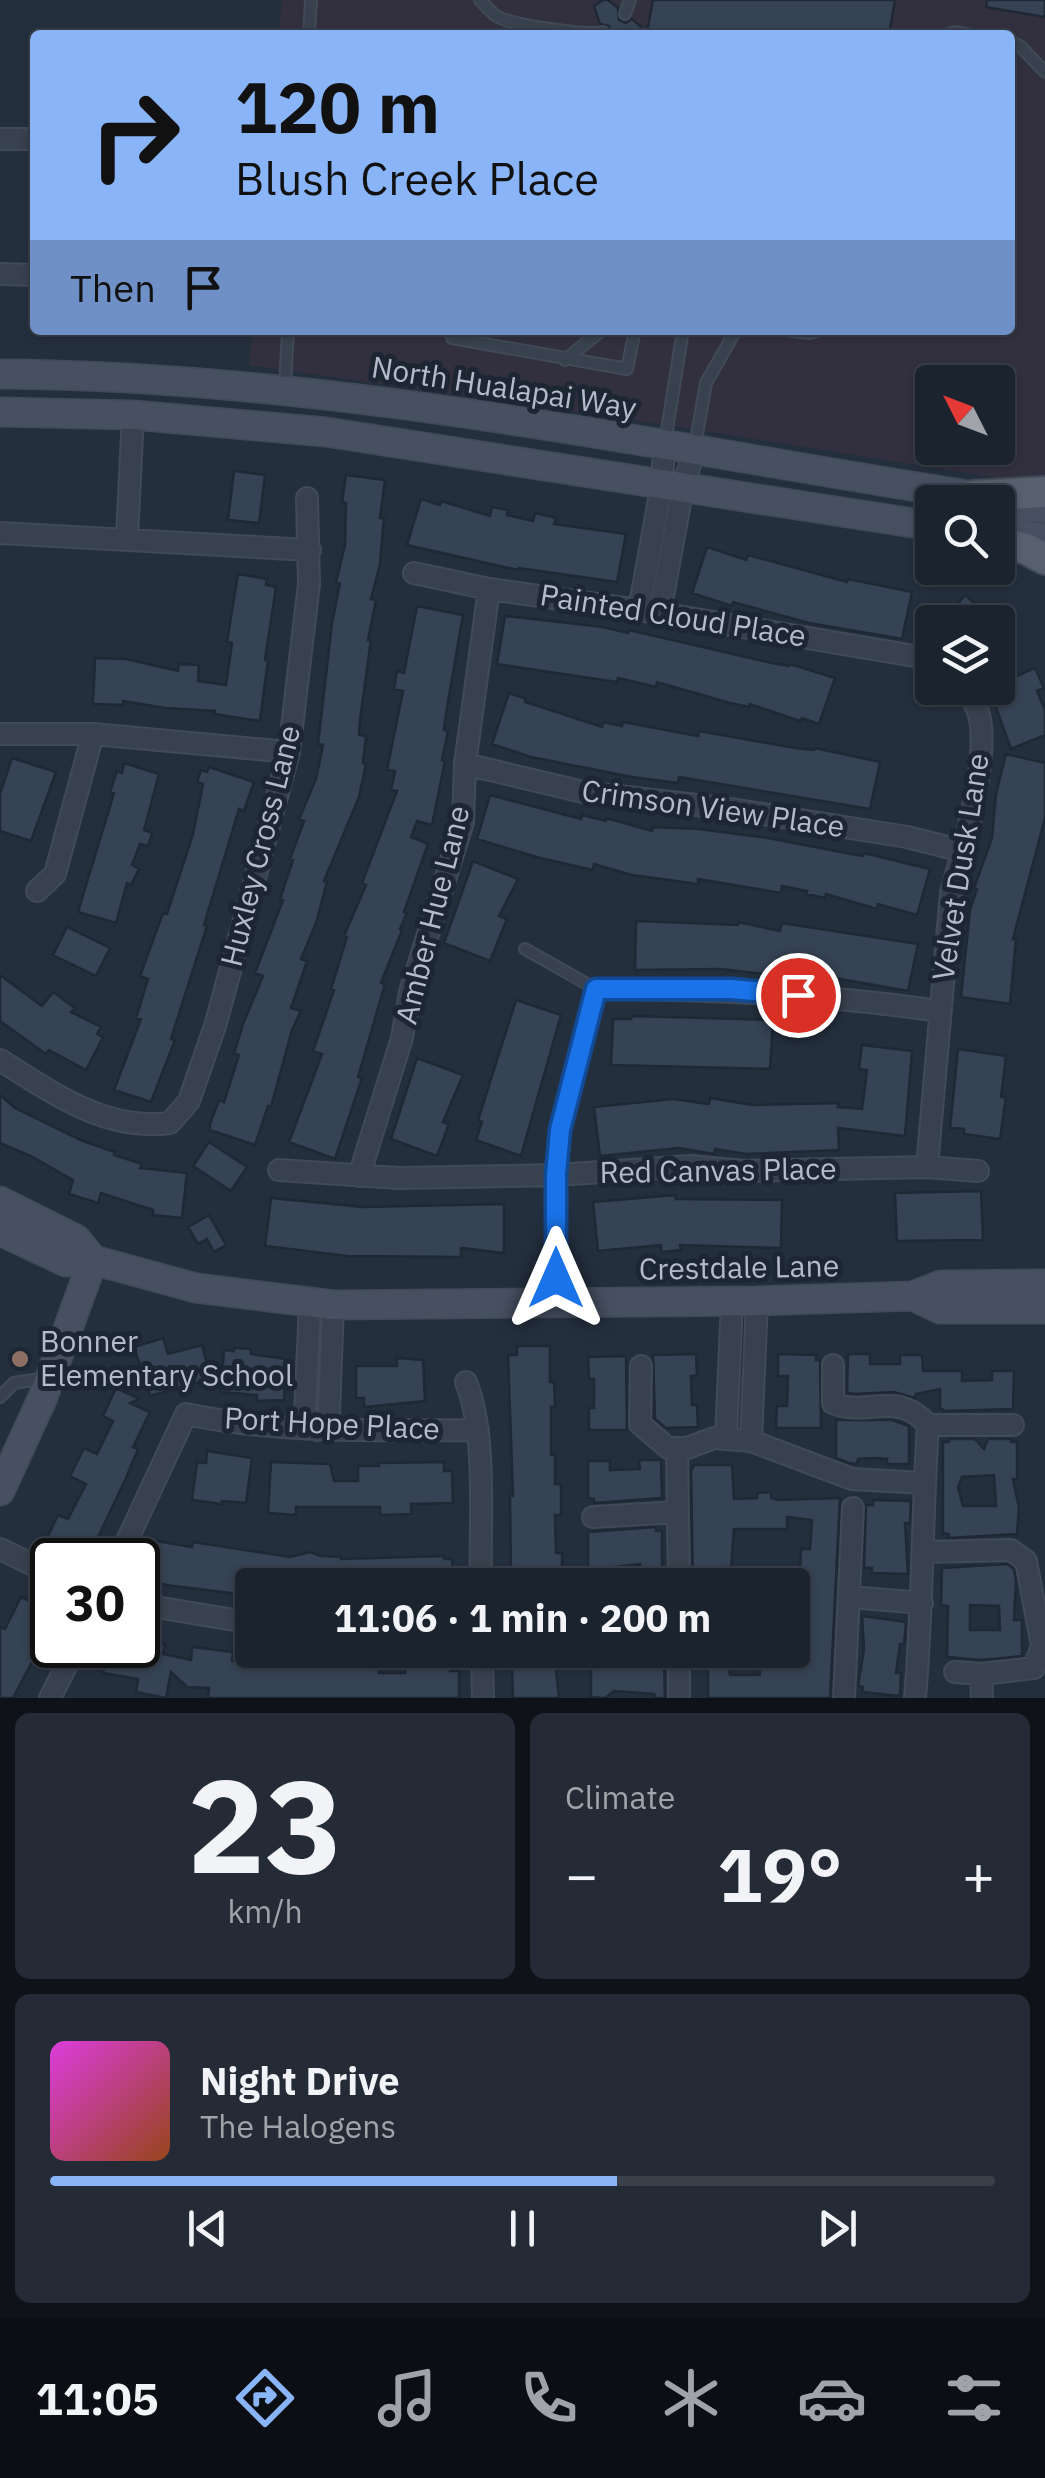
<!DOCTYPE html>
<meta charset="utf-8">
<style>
:root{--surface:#1b232e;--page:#242b36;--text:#f1f3f6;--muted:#a0a4aa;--line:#39404a;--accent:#8ab4f8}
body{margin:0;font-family:"IBM Plex Sans",sans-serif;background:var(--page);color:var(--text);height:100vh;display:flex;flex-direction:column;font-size:38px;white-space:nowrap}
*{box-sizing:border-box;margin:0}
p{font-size:32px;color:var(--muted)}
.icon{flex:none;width:55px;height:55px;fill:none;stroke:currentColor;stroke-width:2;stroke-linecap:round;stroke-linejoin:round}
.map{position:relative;height:1698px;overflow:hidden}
.panel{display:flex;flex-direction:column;gap:15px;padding:15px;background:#0f1319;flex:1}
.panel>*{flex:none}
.banner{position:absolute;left:30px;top:30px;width:985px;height:305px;border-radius:10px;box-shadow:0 2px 8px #0004,0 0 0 2px var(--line);background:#8ab4f8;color:#111;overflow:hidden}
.needle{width:65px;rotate:312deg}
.buttons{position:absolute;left:915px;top:365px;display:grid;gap:20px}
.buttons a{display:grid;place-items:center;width:100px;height:100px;border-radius:10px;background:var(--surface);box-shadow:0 2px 8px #0004,0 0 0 2px var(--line);font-size:50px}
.speed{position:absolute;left:30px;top:1538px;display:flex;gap:20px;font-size:50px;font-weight:700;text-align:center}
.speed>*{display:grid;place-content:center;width:130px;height:130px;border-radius:50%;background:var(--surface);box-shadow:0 2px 8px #0004,0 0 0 2px var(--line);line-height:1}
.speed .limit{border:5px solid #111;border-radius:15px;background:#fff;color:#111}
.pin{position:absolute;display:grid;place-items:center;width:85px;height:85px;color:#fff;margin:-42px;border:5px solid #fff;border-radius:50%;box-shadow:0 2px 10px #0007}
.me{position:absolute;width:110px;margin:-55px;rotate:0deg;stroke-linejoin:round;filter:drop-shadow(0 0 8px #0008)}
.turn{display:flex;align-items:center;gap:35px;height:210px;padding:0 40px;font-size:45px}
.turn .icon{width:130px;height:130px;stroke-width:2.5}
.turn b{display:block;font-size:70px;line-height:85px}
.then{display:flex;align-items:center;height:95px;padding:0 40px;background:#0003;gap:20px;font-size:38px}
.big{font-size:75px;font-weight:700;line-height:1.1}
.panel .widget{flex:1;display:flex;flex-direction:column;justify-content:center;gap:15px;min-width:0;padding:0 35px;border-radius:15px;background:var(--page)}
.panel .dial{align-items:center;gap:0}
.dial b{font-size:130px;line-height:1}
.song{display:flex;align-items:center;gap:30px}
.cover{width:120px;height:120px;border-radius:15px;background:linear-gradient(135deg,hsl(300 70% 55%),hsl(20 70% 35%))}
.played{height:10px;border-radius:5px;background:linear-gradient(90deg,var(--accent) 60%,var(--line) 60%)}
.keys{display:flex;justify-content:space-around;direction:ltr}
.heat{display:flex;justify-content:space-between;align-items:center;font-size:55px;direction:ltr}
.panel .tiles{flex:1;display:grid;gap:15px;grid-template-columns:1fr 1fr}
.widget:last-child{grid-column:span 2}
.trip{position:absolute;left:235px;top:1568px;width:575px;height:100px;border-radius:10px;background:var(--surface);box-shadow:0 2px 8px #0004,0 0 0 2px var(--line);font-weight:700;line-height:100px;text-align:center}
.tabs{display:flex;height:160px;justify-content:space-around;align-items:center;background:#0b0e12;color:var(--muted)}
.tabs .icon{width:70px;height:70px}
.tabs .active{color:var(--accent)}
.tabs b{font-size:45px;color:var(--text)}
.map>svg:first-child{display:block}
</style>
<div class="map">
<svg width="1045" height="1698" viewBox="0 0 1045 1698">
<rect width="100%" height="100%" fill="#242f3e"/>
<path fill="#32303f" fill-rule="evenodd" d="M282,0H1045V481H1015L681,427L249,365L253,330H1010V35H279ZM932,382H998V448H932Z"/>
<path fill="#364354" stroke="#1f2835" stroke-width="2.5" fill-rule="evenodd" d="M603,0H608L618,8L619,20L626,23L632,19L647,32L653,0H895L889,35H611L609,26L600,24L594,6Z
M987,0H1045V17L986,7Z
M234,471L265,475L259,523L228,520Z
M346,475L385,480L380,518H384L380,564L371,599L376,600L368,640H371L360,720L359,735L366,736L363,763L366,764L359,797L324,881L327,882L316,923L301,959L307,961L291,1008L301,1011L292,1030L271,1107L268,1106L255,1145L210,1130V1124L219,1100L224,1102L239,1055L234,1054L243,1024L263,976L255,973L283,900L280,899L293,860L290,859L304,821L299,819L316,779L323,745L318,744L332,623L340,583L336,582L345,545L346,503L342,502Z
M421,499L440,505L441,501L490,516L492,507L508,510L507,515L533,521L535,513L556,518L554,524L626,534L617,582L519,568L518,570L407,545Z
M707,547L746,560L748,555L847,582L848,579L912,592L902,639L809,623L733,602L732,606L692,593Z
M238,574L267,579L266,585L276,587L265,660L268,661L260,721L214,714L215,711L165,708L123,701V705L93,704L95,658L126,659L178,671L179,664L199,665L198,681L226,685L232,643L227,642Z
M965,595L977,605L973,609L992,622H943Z
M417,606L463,615L446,714L444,730L448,731L442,760L445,761L432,825L417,821L411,837L428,844L404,912L407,913L400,929L402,930L381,983L385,984L358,1077L362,1078L335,1159L289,1142L322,1054L313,1051L334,990L331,989L347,937L344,936L366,885L362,883L397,791L391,790L395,771L387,770L403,691L394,689L397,671L404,673Z
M505,616L603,627L628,633L629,630L772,663L789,666L790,664L835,678L819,724L802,718L800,721L750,704L749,707L730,703L657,682L656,687L618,678L617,682L497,664Z
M1035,668L1044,688L1037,691L1045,710V735L1011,749L989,688H998V684Z
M509,693L526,699L525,702L602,727L603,722L622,726L623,722L698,736L699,731L795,748L814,750L815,748L880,762L870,809L679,777L678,783L632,777L531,757L492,744Z
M1006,754L1045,763V818L1013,939H1016L1010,1004L961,997L970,910L977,889L974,888L992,838L996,794Z
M12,758L56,772L31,841L0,831V794Z
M124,763L159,774L144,830L152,833L148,846L140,844L132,865L139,869L131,885L127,883L116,923L78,912L114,793L110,792L117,771L122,773Z
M209,767L254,782L244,811L239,809L204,925L207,926L171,1039L175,1040L151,1102L114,1090L141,1019L136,1018L148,979L140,976L163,913L167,914L193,834L203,784L197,782L201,770L207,772Z
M490,795L581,819L582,815L606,821V818L652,831L653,827L699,829L768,838L846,853L863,856L864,853L930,869L917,915L878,904L877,909L826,894L825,898L806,894L807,891L782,886L781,893L698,879V884L632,875L594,864L593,870L540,858L477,839Z
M473,861L518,879L499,916L507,919L490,961L444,943Z
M636,921L738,925V922L780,931L782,923L918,944L908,991L818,975V978H799L721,969L635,970Z
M67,927L110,948L96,976L53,955Z
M0,975L42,1006L53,992L75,1008L71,1012L101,1027L97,1034L103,1037L86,1070L49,1050L46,1054L0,1021Z
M516,1000L561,1015L521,1156L476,1140L482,1122L478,1120Z
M632,1016L773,1020L770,1069L611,1065L613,1019H631Z
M862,1045L912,1051L905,1136L838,1128L839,1150L746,1154L715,1149L714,1154L679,1148L600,1156L594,1107L673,1099L709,1104L710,1098L752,1105L838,1103V1107L862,1109L867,1070L859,1069Z
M958,1049L1006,1056L1001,1097H1006L1000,1139L964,1134V1129L950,1128Z
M417,1058L463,1075L443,1122L449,1124L437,1156L391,1139Z
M0,1095L15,1108L83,1141L115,1152L114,1155L142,1164L140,1168L187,1173L182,1218L153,1215V1210L101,1193L98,1203L69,1194L73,1180L31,1156L0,1143Z
M209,1142L247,1167L231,1191L193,1166Z
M981,1191L983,1240L897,1241L895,1193Z
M675,1195L676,1199L782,1200L781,1248L680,1245L681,1250L661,1252V1245L598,1251L593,1202Z
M271,1198L363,1207L504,1204V1253L461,1248V1257L348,1256L265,1246Z
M209,1215L226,1245L214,1252L207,1239L198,1244L188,1227Z
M163,1338L168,1354L202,1345L211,1379L150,1396L134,1347Z
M517,1346H550V1382H554L555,1407H551V1455H555V1484H561V1515H555L556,1553H562V1583L511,1584L510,1496H513L508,1355H517Z
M234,1348L251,1349V1354L286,1359L284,1400L257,1401V1395L221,1392L224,1350L234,1351Z
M696,1354L697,1376H691L692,1405H697L698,1427L666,1428L655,1419L653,1355Z
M778,1354L816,1355V1360H820L821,1428H776L777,1406H787L788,1376H778Z
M848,1354H870V1364H900V1355H922L923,1371H962V1381L992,1380V1371H1014L1013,1409L945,1411L940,1408V1389L916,1394L915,1398L894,1392L853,1394L847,1392Z
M626,1356L627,1430H589V1408H594V1379H589L588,1357Z
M397,1358L423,1360L425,1401L364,1407V1398H356V1366H397Z
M116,1388L140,1399L130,1403L150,1412L133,1447L138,1449L126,1478L92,1550L83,1546L80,1552H76L47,1538L58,1515L68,1519L86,1484L70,1476L84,1448L97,1454L113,1421L103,1416Z
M836,1420H892L909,1426V1464H887V1459L875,1458L858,1459L857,1464L849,1463L836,1458Z
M949,1439H975L984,1449L988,1439H1012L1011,1442H1017V1480L1013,1479L1019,1508L1017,1534L949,1538V1534L943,1533V1442H949ZM994,1475L996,1506H963L958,1487L962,1477Z
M207,1451L252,1458L246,1503L222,1501V1504L192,1500L197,1462L206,1463Z
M639,1460H661L662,1498L594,1503V1499L588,1498V1461H610V1470L640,1469Z
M271,1462L330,1464L334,1481H358V1466H379V1463L444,1462V1471H452L453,1503L411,1504V1514L380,1515V1507H296V1515L268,1513Z
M694,1465H732L734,1499L757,1498V1493L771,1492V1498L778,1500L840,1498L830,1698H708V1650H727L730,1675H760L759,1665L805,1661L809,1600L799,1599L801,1549H810L812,1520L787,1517V1529H734L731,1567H727L728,1585H693L691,1471Z
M873,1500L911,1501L910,1523H905L908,1574L872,1573V1568H864L866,1505H873Z
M656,1527V1531H662V1569L641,1568L640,1564L588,1570V1532Z
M157,1541L192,1547L193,1542L290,1557L310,1552L321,1556L341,1557V1559L444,1556V1559H452L453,1585H249L248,1595L173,1586L157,1583L159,1575L152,1573Z
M1007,1564L1014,1569L1016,1580L1014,1620H1022V1656L981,1660L947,1657L948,1606L941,1605L942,1568ZM970,1605L999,1606L1000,1630H970Z
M21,1597L49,1610L46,1617L52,1620V1624L13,1698H0V1627L5,1629Z
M862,1616L906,1622L904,1644H900L896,1673H901L900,1696L862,1692L863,1687L858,1686L864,1649Z
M138,1640L165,1645L163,1654L191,1660L192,1647L233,1652L232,1661L258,1663L262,1662L263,1658L306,1659L305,1667H334V1659H374V1669H379V1673H405V1661L450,1658V1671H459V1698H208L209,1688L187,1687L171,1672L166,1698L136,1692L138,1679L103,1673L108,1645H138Z
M522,1650H554L559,1698H513L512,1669L520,1668Z
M609,1652L622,1655L658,1652L659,1658H664L665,1698H656L654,1694L614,1691L605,1698L591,1697V1659H596V1653Z"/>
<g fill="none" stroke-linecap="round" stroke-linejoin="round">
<defs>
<path id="lane" d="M480,0C486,6 491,13 498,17C514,25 586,36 603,32
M625,14L630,0
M309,35L311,0
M947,35L954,32L972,35
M1010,41L1021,47L1045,72
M453,330L452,338L627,369L635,330
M784,330L810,333L820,330
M565,360L602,330
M285,388L288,330
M665,442L683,330
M695,446L706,383L736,330
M525,949L596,989
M0,1397L14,1383L45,1378"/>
<path id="street" d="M0,139H35
M0,274L35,275
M0,533L310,550
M127,538L133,415
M414,573L489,589L660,613L932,659
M639,610L662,483L664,446
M660,613L683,487L694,452
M0,734H93L289,752
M465,764L583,792L731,809L907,837L963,851
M37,891L55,874L93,734
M0,1060C53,1093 106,1132 170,1123L189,1101L216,1023L289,752L309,584L307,498
M927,1167L951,893C963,850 990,757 979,715C977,705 970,696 964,688
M279,1170L399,1178L556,1175L691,1166L743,1171L927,1167L978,1171
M359,1176L402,1038L410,992L463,822L465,764L489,589
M310,1304L305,1413L317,1430L329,1413L333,1305
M556,1305V1175L560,1130L596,989C712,989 823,994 939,1011
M833,1365V1403C868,1418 897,1389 928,1425C922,1516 923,1607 915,1698
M641,1366L640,1424L668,1448H687L714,1438L751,1441L852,1479L923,1483
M466,1382C488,1437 479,1525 481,1585
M928,1425H1013
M726,1438L732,1301
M751,1441L757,1301
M677,1448L679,1585
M593,1517L678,1512
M0,1549L52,1574
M923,1552L1011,1550L1026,1561L1042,1646L1034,1668L981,1674L955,1672
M118,1560L186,1414C282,1434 380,1430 478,1430
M851,1597L922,1603
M138,1604L252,1623
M482,1650L483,1698
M981,1674L982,1698
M50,1698L77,1645
M679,1698V1650
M844,1698L853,1508"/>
<path id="secondary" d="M0,374C327,376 650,445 973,496L992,502
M0,412L133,415L326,432L932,526
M998,504L1045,508
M998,529L1045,539
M0,1201L76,1239L93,1260
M0,1231L66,1262L93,1260L196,1288L333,1305L757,1301L913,1296L941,1285L1045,1284
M913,1296L940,1309H1045
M0,1491L43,1397L93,1260"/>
<path id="primary" d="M973,496L1045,492
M998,542L1026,549L1045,559"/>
</defs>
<use href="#lane" stroke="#414a57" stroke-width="14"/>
<use href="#street" stroke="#414a57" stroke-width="24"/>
<use href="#secondary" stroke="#414a57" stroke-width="31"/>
<use href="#primary" stroke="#414a57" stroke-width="34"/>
<use href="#lane" stroke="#38414e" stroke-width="10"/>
<use href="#street" stroke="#38414e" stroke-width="20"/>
<use href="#secondary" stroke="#465061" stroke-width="28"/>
<use href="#primary" stroke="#56606e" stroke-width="30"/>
</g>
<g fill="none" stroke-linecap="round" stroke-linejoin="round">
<defs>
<path id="route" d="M556,1278V1174L560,1130L596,989H731L798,995"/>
</defs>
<use href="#route" stroke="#114b97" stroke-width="25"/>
<use href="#route" stroke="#1a73e8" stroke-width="18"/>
</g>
<circle fill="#8d6e63" stroke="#1d2633" stroke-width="4" cx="20" cy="1359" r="10"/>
<g text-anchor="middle" stroke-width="10" stroke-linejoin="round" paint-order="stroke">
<g font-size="30" fill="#b4bcc9" stroke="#1d2633">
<text transform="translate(504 388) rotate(9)" y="10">North Hualapai Way</text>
<text transform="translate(673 616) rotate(9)" y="10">Painted Cloud Place</text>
<text transform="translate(713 809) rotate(8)" y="10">Crimson View Place</text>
<text transform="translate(261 846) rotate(-76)" y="10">Huxley Cross Lane</text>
<text transform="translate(961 867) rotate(-81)" y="10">Velvet Dusk Lane</text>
<text transform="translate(433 915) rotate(-76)" y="10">Amber Hue Lane</text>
<text transform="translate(718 1171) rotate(-1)" y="10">Red Canvas Place</text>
<text transform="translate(739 1268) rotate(-1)" y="10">Crestdale Lane</text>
<text transform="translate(332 1424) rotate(3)" y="10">Port Hope Place</text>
</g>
<g font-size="30" fill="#b4bcc9" stroke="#1d2633" text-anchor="start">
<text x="40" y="1352">Bonner<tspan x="40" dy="34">Elementary School</tspan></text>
</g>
</g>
</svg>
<div class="buttons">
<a><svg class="needle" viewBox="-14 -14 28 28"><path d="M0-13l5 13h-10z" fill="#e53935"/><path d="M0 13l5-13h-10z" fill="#a0a4aa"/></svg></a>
<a><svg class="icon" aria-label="search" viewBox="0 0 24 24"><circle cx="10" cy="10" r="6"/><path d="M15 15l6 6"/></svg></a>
<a><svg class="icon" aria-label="layers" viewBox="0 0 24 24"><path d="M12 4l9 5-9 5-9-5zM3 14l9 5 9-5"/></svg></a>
</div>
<div class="speed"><div class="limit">30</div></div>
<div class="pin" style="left:798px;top:995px;background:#d93025"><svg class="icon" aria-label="arrive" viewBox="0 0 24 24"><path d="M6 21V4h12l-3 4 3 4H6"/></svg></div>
<svg class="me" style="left:556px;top:1278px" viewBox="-20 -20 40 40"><path d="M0-17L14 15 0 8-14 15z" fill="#1a73e8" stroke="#fff" stroke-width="4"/></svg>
<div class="trip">11:06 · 1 min · 200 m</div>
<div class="banner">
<div class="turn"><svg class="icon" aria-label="right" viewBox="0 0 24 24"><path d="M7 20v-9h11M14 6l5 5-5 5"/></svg><div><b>120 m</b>Blush Creek Place</div></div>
<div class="then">Then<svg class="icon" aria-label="arrive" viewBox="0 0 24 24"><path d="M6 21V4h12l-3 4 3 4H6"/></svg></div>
</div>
</div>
<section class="panel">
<div class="tiles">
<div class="widget dial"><b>23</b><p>km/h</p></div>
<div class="widget"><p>Climate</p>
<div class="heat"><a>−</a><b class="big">19°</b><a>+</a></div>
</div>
<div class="widget">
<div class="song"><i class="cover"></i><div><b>Night Drive</b><p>The Halogens</p></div></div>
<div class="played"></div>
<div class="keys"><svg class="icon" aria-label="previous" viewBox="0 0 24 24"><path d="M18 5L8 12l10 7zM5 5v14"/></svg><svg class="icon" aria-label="pause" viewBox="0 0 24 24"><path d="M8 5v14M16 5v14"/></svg><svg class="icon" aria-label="next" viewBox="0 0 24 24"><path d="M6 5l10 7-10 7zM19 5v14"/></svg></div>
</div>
</div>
</section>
<nav class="tabs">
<b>11:05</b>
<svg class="icon active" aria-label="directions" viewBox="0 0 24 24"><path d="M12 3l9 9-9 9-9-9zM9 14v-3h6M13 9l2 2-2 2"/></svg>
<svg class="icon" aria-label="music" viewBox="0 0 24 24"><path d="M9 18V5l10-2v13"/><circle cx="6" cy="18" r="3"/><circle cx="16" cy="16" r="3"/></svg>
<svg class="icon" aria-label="phone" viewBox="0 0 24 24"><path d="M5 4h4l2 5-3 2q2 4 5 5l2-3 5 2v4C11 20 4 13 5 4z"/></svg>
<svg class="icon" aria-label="climate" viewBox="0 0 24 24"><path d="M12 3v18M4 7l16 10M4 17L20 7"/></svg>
<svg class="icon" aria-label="car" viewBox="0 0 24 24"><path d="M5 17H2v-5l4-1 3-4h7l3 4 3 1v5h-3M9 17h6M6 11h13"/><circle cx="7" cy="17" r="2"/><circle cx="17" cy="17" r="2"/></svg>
<svg class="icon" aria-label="filters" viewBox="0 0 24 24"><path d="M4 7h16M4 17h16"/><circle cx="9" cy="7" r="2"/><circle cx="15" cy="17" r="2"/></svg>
</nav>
